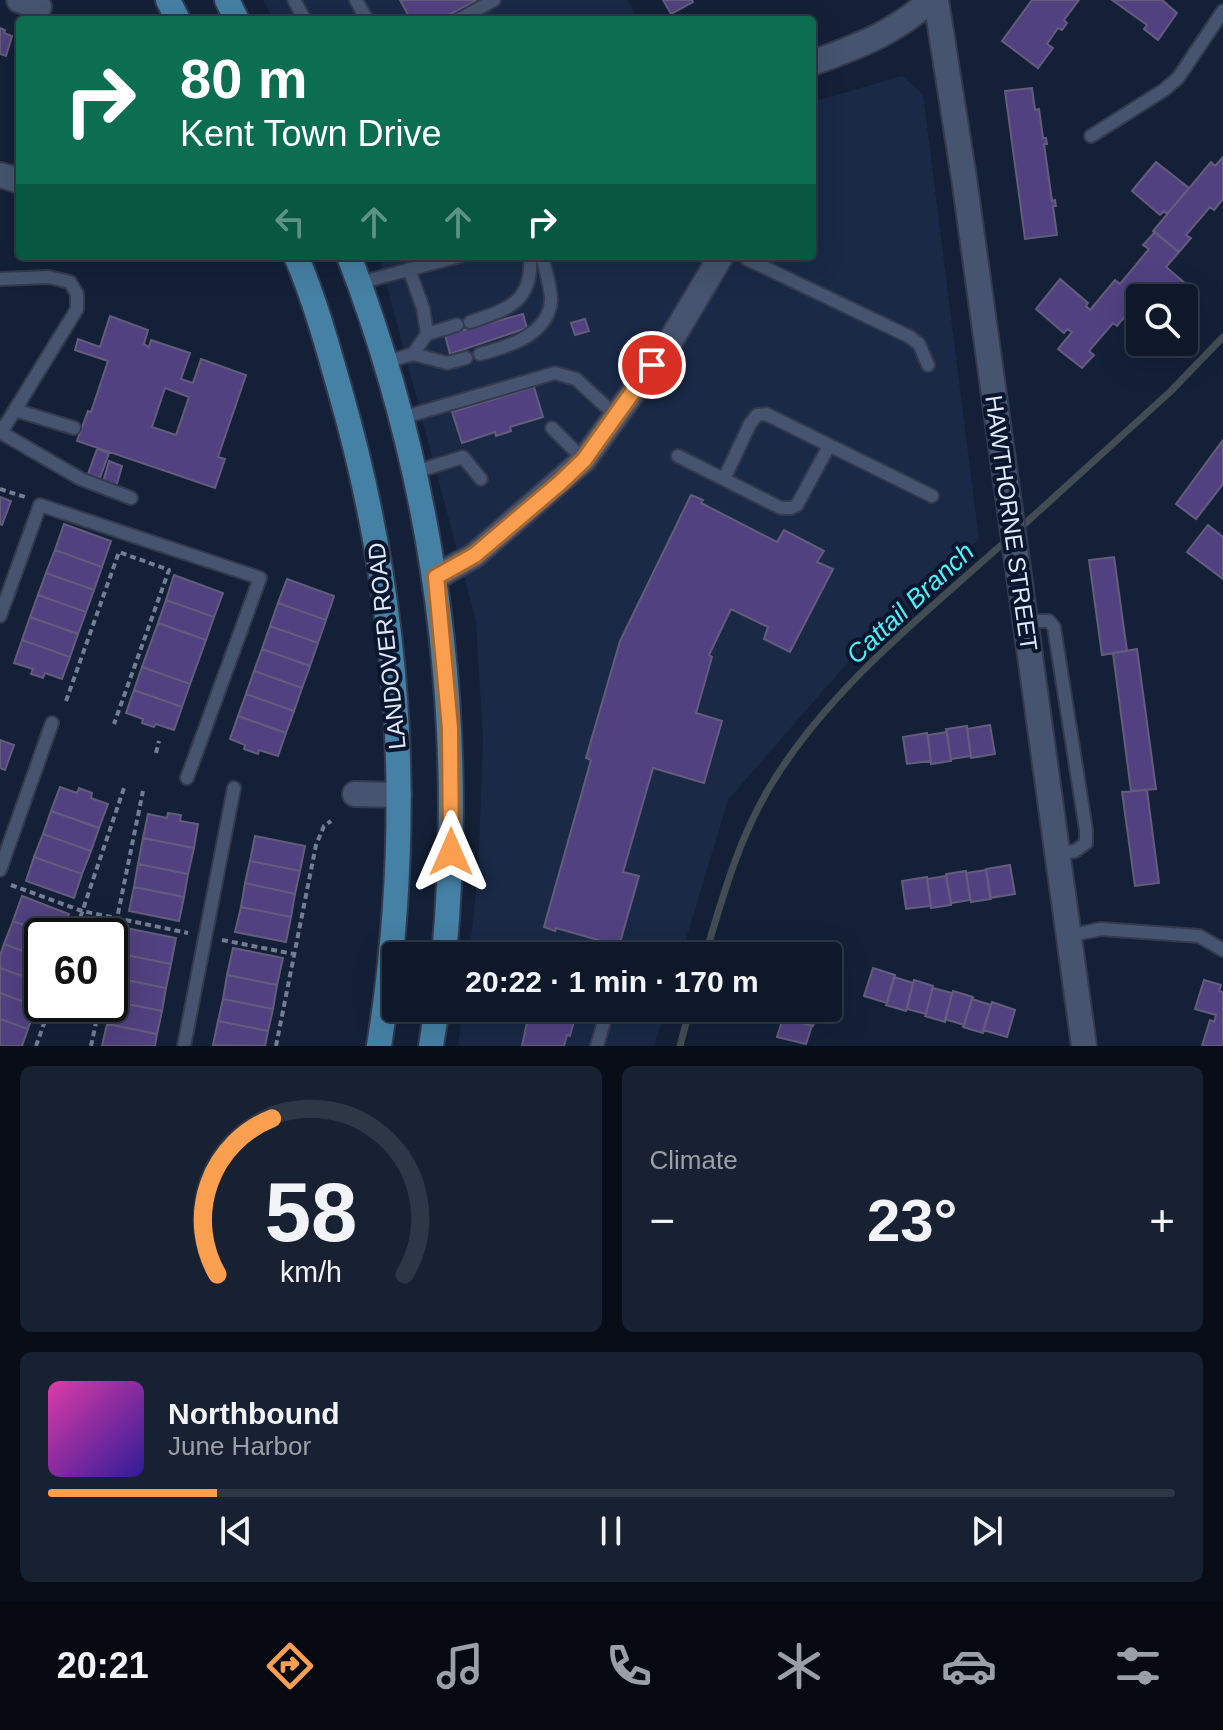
<!DOCTYPE html>
<meta charset="utf-8">
<style>
:root{--surface:#0e1829;--page:#172131;--text:#f1f3f6;--muted:#9ba0a8;--line:#2e3746;--accent:#fa9f4f}
body{margin:0;font-family:Arial,sans-serif;background:var(--page);color:var(--text);height:100vh;display:flex;flex-direction:column;font-size:30px;white-space:nowrap}
*{box-sizing:border-box;margin:0}
p{font-size:26px;color:var(--muted)}
.icon{flex:none;width:44px;height:44px;fill:none;stroke:currentColor;stroke-width:2;stroke-linecap:round;stroke-linejoin:round}
.map{position:relative;height:1046px;overflow:hidden}
.drawer{display:flex;flex-direction:column;gap:20px;padding:20px;background:#080d17;flex:1}
.drawer>*{flex:none}
.banner{position:absolute;left:16px;top:16px;width:800px;height:244px;border-radius:8px;box-shadow:0 8px 32px #0002,0 0 0 2px var(--line);background:#0b6e4f;color:#fff;overflow:hidden}
.fabs{position:absolute;left:1126px;top:284px;display:grid;gap:16px}
.fabs a{display:grid;place-items:center;width:72px;height:72px;border-radius:8px;background:var(--surface);box-shadow:0 8px 32px #0002,0 0 0 2px var(--line);font-size:40px}
.speed{position:absolute;left:24px;top:918px;display:flex;gap:16px;font-size:40px;font-weight:700;text-align:center}
.speed>*{display:grid;place-content:center;width:104px;height:104px;border-radius:50%;background:var(--surface);box-shadow:0 8px 32px #0002,0 0 0 2px var(--line);line-height:1}
.speed .limit{border:4px solid #111;border-radius:12px;background:#fff;color:#111}
.pin{position:absolute;display:grid;place-items:center;width:68px;height:68px;color:#fff;margin:-34px;border:4px solid #fff;border-radius:50%;box-shadow:0 2px 8px #0007}
.me{position:absolute;width:88px;margin:-44px;rotate:0deg;stroke-linejoin:round;filter:drop-shadow(0 0 6px #0008)}
.turn{display:flex;align-items:center;gap:28px;height:168px;padding:0 32px;font-size:36px}
.turn .icon{width:104px;height:104px;stroke-width:2.5}
.turn b{display:block;font-size:56px;line-height:68px}
.lanes{display:flex;align-items:center;height:76px;padding:0 32px;background:#0003;justify-content:center;gap:40px;direction:ltr}
.lanes .off{opacity:.35}
.big{font-size:60px;font-weight:800;line-height:1.1}
.drawer .tile{flex:1;display:flex;flex-direction:column;justify-content:center;gap:12px;min-width:0;padding:0 28px;border-radius:12px;background:var(--page)}
.drawer .dial{align-items:center;gap:0}
.dial svg{height:208px;overflow:visible;fill:none;stroke:var(--line);stroke-width:7;stroke-linecap:round;text-anchor:middle}
.dial text{fill:var(--text);stroke:none}
.song{display:flex;align-items:center;gap:24px}
.cover{width:96px;height:96px;border-radius:12px;background:linear-gradient(135deg,hsl(320 70% 55%),hsl(250 70% 35%))}
.played{height:8px;border-radius:4px;background:linear-gradient(90deg,var(--accent) 15%,var(--line) 15%)}
.keys{display:flex;justify-content:space-around;direction:ltr}
.heat{display:flex;justify-content:space-between;align-items:center;font-size:44px;direction:ltr}
.drawer .tiles{flex:1;display:grid;gap:20px;grid-template-columns:1fr 1fr}
.tile:last-child{grid-column:span 2}
.trip{position:absolute;left:382px;top:942px;width:460px;height:80px;border-radius:8px;background:var(--surface);box-shadow:0 8px 32px #0002,0 0 0 2px var(--line);font-weight:800;line-height:80px;text-align:center}
.dock{display:flex;height:128px;justify-content:space-around;align-items:center;background:#060a10;color:var(--muted)}
.dock .icon{width:56px;height:56px}
.dock .on{color:var(--accent)}
.dock b{font-size:36px;color:var(--text)}
.map>svg:first-child{display:block}
</style>
<div class="map">
<svg width="1223" height="1046" viewBox="0 0 1223 1046">
<rect width="100%" height="100%" fill="#132037"/>
<path fill="#192946" d="M263,0H628L638,20H274Z
M902,76L923,94L979,539L856,653L728,800L681,956H469L478,873L483,740L476,622L379,256H812V102Z
M463,1008H666L654,1046H458Z"/>
<g fill="none" stroke-linecap="round" stroke-linejoin="round">
<path stroke="#434c52" stroke-width="7" d="M1018,530L1171,391L1223,337
M705,956C723,895 740,834 774,780C833,685 927,612 1009,538
M680,1046L690,1008"/>
</g>
<path fill="#514180" stroke="#635d7b" stroke-width="2" fill-rule="evenodd" d="M400,0H477L440,20H411Z
M663,0H692L693,2L671,14Z
M1032,0H1079L1064,20L1067,23L1062,30L1058,28L1047,44L1053,48L1038,68L1002,41Z
M1112,0H1162L1177,13L1158,40L1144,29L1147,25Z
M0,28L5,30L4,33L12,36L6,56L0,54Z
M1032,88L1035,110L1039,109L1043,138H1046L1047,144H1044L1052,201L1055,200L1056,206H1053L1057,235L1025,239L1005,91Z
M1223,157V199L1214,210L1210,207L1186,235L1191,238L1179,252L1153,231L1211,162L1215,166Z
M1156,162L1189,188L1167,214L1164,211L1160,215L1132,191Z
M1155,232L1179,252L1166,267L1193,290L1184,301V298L1141,297L1117,326L1113,323L1089,351L1094,355L1082,368L1058,349L1072,332L1067,329L1064,333L1036,309L1060,279L1088,303L1086,306L1090,310L1115,280L1120,284L1149,249L1143,245Z
M523,314L527,328L450,354L445,335Z
M110,316L148,330L144,344L149,347L151,340L190,353L181,379L193,383L201,359L246,375L218,457L225,459L215,488L77,441L88,411L91,412L108,361L75,350L78,339L100,347ZM165,388L189,397L176,435L152,427Z
M585,319L589,331L575,335L571,323Z
M534,387L543,417L510,427L511,431L496,436L495,432L462,443L452,412Z
M1223,440V484L1196,519L1176,504Z
M97,449L109,453L100,478L88,474Z
M109,461L122,466L116,487L103,482Z
M691,495L703,500L701,503L777,542L784,530L824,551L817,562L833,569L790,652L764,639L768,627L731,609L709,655L712,657L696,713L722,721L704,783L653,768L623,872L639,876L619,946L556,928L555,931L544,927L591,760L586,758L620,641Z
M0,497L11,501L2,525L0,524Z
M64,524L111,541L102,567L55,550Z
M1208,525L1223,537V579L1187,552Z
M55,550L102,567L94,590L46,573Z
M1114,557L1127,651L1102,655L1089,560Z
M46,573L94,590L86,612L38,595Z
M174,575L223,593L214,617L166,600Z
M287,579L334,596L326,620L278,603Z
M38,595L86,612L78,634L30,617Z
M166,600L214,617L206,640L158,623Z
M278,603L326,620L318,643L270,626Z
M30,617L78,634L70,657L22,640Z
M158,623L206,640L190,684L142,667Z
M270,626L318,643L310,666L262,649Z
M22,640L70,657L62,679L45,673L43,678L31,674L33,669L14,663Z
M262,649L310,666L302,688L254,671Z
M1137,649L1156,789L1131,791L1113,653Z
M142,667L190,684L182,707L134,690Z
M254,671L302,688L294,711L246,694Z
M134,690L182,707L174,730L156,724L154,727L142,723L143,719L126,713Z
M246,694L294,711L286,733L238,716Z
M238,716L286,733L278,756L259,750L258,754L244,749L245,745L230,739Z
M990,725L995,754L971,758L967,729Z
M967,726L971,756L951,759L946,729Z
M947,732L951,761L931,764L928,735Z
M927,733L931,761L907,764L903,737Z
M0,740L14,745L5,770L0,768Z
M60,787L77,793L79,788L92,793L91,798L108,804L99,828L51,811Z
M1147,790L1159,883L1135,886L1122,792Z
M51,811L99,828L91,851L43,834Z
M168,813L181,815L180,821L198,824L194,848L143,838L148,814L167,818Z
M43,834L91,851L82,874L34,857Z
M255,836L305,846L300,871L250,861Z
M143,838L194,848L188,874L138,864Z
M34,857L82,874L74,898L26,881Z
M250,861L300,871L295,894L245,883Z
M138,864L188,874L184,897L134,887Z
M1010,865L1015,894L990,898L986,869Z
M986,870L991,899L971,902L966,873Z
M966,871L970,900L951,903L946,874Z
M946,876L951,905L931,908L927,879Z
M927,877L931,906L906,909L902,881Z
M245,883L295,894L291,917L241,907Z
M134,887L184,897L179,921L129,911Z
M22,896L69,914L61,936H54L13,921Z
M241,907L291,917L286,942L235,932Z
M13,921L54,936H42V958L4,944Z
M126,928L176,938L171,964L121,954Z
M4,944L42,958V983L0,968V956Z
M233,948L283,958L277,985L227,975Z
M121,954L171,964L166,988L116,978Z
M0,968L42,983L36,1006L0,993Z
M873,968L895,975L887,1003L864,996Z
M227,975L277,985L273,1009L223,999Z
M894,977L913,983L906,1011L886,1005Z
M116,978L166,988L162,1011L112,1001Z
M914,980L933,986L926,1014L907,1009Z
M1204,980L1221,985L1219,991L1223,992V1046H1202L1210,1020L1214,1022L1216,1015L1195,1009Z
M933,988L952,993L945,1022L925,1016Z
M953,991L973,997L964,1025L945,1019Z
M0,993L36,1006L28,1029L0,1019Z
M223,999L273,1009L268,1031L218,1021Z
M972,999L991,1005L983,1033L963,1027Z
M112,1001L162,1011L157,1034L107,1024Z
M992,1002L1015,1010L1007,1037L983,1030Z
M530,1008H559L576,1013L570,1036L567,1035L564,1046H522Z
M788,1008H819L813,1026L785,1018Z
M783,1018L812,1026L806,1044L777,1037Z
M0,1019L28,1029L22,1046H0Z
M218,1021L268,1031L265,1046L213,1045Z
M107,1024L157,1034L155,1046H102Z"/>
<g fill="none" stroke-linecap="round" stroke-linejoin="round">
<defs>
<path id="lane" d="M294,0L305,20
M356,0L367,20
M458,20L494,0
M1091,136L1164,90L1178,78L1223,11
M747,259L910,337L919,344L928,365
M409,269L423,308L427,334L413,354
M0,279L49,277L70,282L77,294V309L5,426L0,427
M359,283L460,256
M470,322C509,309 533,302 530,256
M427,334L457,325
M480,354C507,347 549,335 551,300C551,287 545,269 542,256
M386,362L413,354L447,363L466,358
M15,410L74,428
M401,418L555,373L576,379L615,415
M552,428L584,460
M0,432L81,479L131,498
M678,456L781,508H791L797,505L829,446
M415,472L463,457L481,479
M724,479L750,424L757,415L766,414L932,496
M0,616L40,505L260,578L187,778
M1025,621H1049L1054,627L1086,830V843L1075,851L1055,854
M0,870L52,723
M1067,936L1101,929L1199,936L1223,950
M184,1046L234,788
M597,1046L608,1008"/>
<path id="street" d="M19,0L39,7
M436,577L475,555L584,460L671,340L721,256
M355,794L399,795"/>
<path id="secondary" d="M936,0L964,178L1084,1046
M812,63C856,47 896,33 930,0
M0,175L20,181"/>
<path id="primary" d="M168,0L178,20
M227,0L237,20
M296,256C315,300 328,348 341,394C402,607 414,827 379,1046
M349,256C436,483 466,715 444,956
M431,1046L437,1008"/>
</defs>
<use href="#lane" stroke="#333a4e" stroke-width="16"/>
<use href="#street" stroke="#333a4e" stroke-width="28"/>
<use href="#secondary" stroke="#333a4e" stroke-width="28"/>
<use href="#primary" stroke="#333a4e" stroke-width="28"/>
<path stroke="#727e91" stroke-width="4" stroke-dasharray="6 4" stroke-linecap="butt" d="M0,489L28,498
M66,701L119,552L169,570L114,724
M156,753L159,741
M11,885L82,911L188,933
M74,936L125,785
M222,940L294,954
M110,953L143,791
M36,1046L51,1004
M91,1046L100,1004
M276,1046L316,845L324,826L331,821"/>
<use href="#lane" stroke="#46546f" stroke-width="12"/>
<use href="#street" stroke="#46546f" stroke-width="24"/>
<use href="#secondary" stroke="#46546f" stroke-width="24"/>
<use href="#primary" stroke="#4581a4" stroke-width="24"/>
</g>
<g fill="none" stroke-linecap="round" stroke-linejoin="round">
<defs>
<path id="route" d="M451,852L450,728L436,577L475,555L561,482L584,460L652,365"/>
</defs>
<use href="#route" stroke="#a26733" stroke-width="20"/>
<use href="#route" stroke="#fa9f4f" stroke-width="14"/>
</g>
<g text-anchor="middle" stroke-width="8" stroke-linejoin="round" paint-order="stroke">
<g font-size="24" fill="#e0e9f9" stroke="#0a162d">
<text transform="translate(1011 523) rotate(82)" y="8">HAWTHORNE STREET</text>
<text transform="translate(387 646) rotate(-96)" y="8">LANDOVER ROAD</text>
</g>
<g font-size="26" font-style="italic" fill="#4bf1f7" stroke="#0a162d">
<text transform="translate(910 603) rotate(-43)" y="9">Cattail Branch</text>
</g>
</g>
</svg>
<div class="fabs">
<a><svg class="icon" aria-label="search" viewBox="0 0 24 24"><circle cx="10" cy="10" r="6"/><path d="M15 15l6 6"/></svg></a>
</div>
<div class="speed"><div class="limit">60</div></div>
<div class="pin" style="left:652px;top:365px;background:#d93025"><svg class="icon" aria-label="arrive" viewBox="0 0 24 24"><path d="M6 21V4h12l-3 4 3 4H6"/></svg></div>
<svg class="me" style="left:451px;top:852px" viewBox="-20 -20 40 40"><path d="M0-17L14 15 0 8-14 15z" fill="#fa9f4f" stroke="#fff" stroke-width="4"/></svg>
<div class="trip">20:22 · 1 min · 170 m</div>
<div class="banner">
<div class="turn"><svg class="icon" aria-label="right" viewBox="0 0 24 24"><path d="M7 20v-9h11M14 6l5 5-5 5"/></svg><div><b>80 m</b>Kent Town Drive</div></div>
<div class="lanes"><svg class="icon off" aria-label="left" viewBox="0 0 24 24"><path d="M17 20v-9H6M10 6l-5 5 5 5"/></svg><svg class="icon off" aria-label="ahead" viewBox="0 0 24 24"><path d="M12 20V5M6 11l6-6 6 6"/></svg><svg class="icon off" aria-label="ahead" viewBox="0 0 24 24"><path d="M12 20V5M6 11l6-6 6 6"/></svg><svg class="icon" aria-label="right" viewBox="0 0 24 24"><path d="M7 20v-9h11M14 6l5 5-5 5"/></svg></div>
</div>
</div>
<section class="drawer">
<div class="tiles">
<div class="tile dial"><svg viewBox="0 0 100 80">
<path d="M14 69A42 42 0 1 1 86 69"/>
<path d="M14 69A42 42 0 0 1 35 9" stroke="#fa9f4f"/>
<text x="50" y="56" font-size="32" font-weight="700">58</text>
<text x="50" y="72" font-size="11">km/h</text>
</svg></div>
<div class="tile"><p>Climate</p>
<div class="heat"><a>−</a><b class="big">23°</b><a>+</a></div>
</div>
<div class="tile">
<div class="song"><i class="cover"></i><div><b>Northbound</b><p>June Harbor</p></div></div>
<div class="played"></div>
<div class="keys"><svg class="icon" aria-label="previous" viewBox="0 0 24 24"><path d="M18 5L8 12l10 7zM5 5v14"/></svg><svg class="icon" aria-label="pause" viewBox="0 0 24 24"><path d="M8 5v14M16 5v14"/></svg><svg class="icon" aria-label="next" viewBox="0 0 24 24"><path d="M6 5l10 7-10 7zM19 5v14"/></svg></div>
</div>
</div>
</section>
<nav class="dock">
<b>20:21</b>
<svg class="icon on" aria-label="directions" viewBox="0 0 24 24"><path d="M12 3l9 9-9 9-9-9zM9 14v-3h6M13 9l2 2-2 2"/></svg>
<svg class="icon" aria-label="music" viewBox="0 0 24 24"><path d="M9 18V5l10-2v13"/><circle cx="6" cy="18" r="3"/><circle cx="16" cy="16" r="3"/></svg>
<svg class="icon" aria-label="phone" viewBox="0 0 24 24"><path d="M5 4h4l2 5-3 2q2 4 5 5l2-3 5 2v4C11 20 4 13 5 4z"/></svg>
<svg class="icon" aria-label="climate" viewBox="0 0 24 24"><path d="M12 3v18M4 7l16 10M4 17L20 7"/></svg>
<svg class="icon" aria-label="car" viewBox="0 0 24 24"><path d="M5 17H2v-5l4-1 3-4h7l3 4 3 1v5h-3M9 17h6M6 11h13"/><circle cx="7" cy="17" r="2"/><circle cx="17" cy="17" r="2"/></svg>
<svg class="icon" aria-label="filters" viewBox="0 0 24 24"><path d="M4 7h16M4 17h16"/><circle cx="9" cy="7" r="2"/><circle cx="15" cy="17" r="2"/></svg>
</nav>
